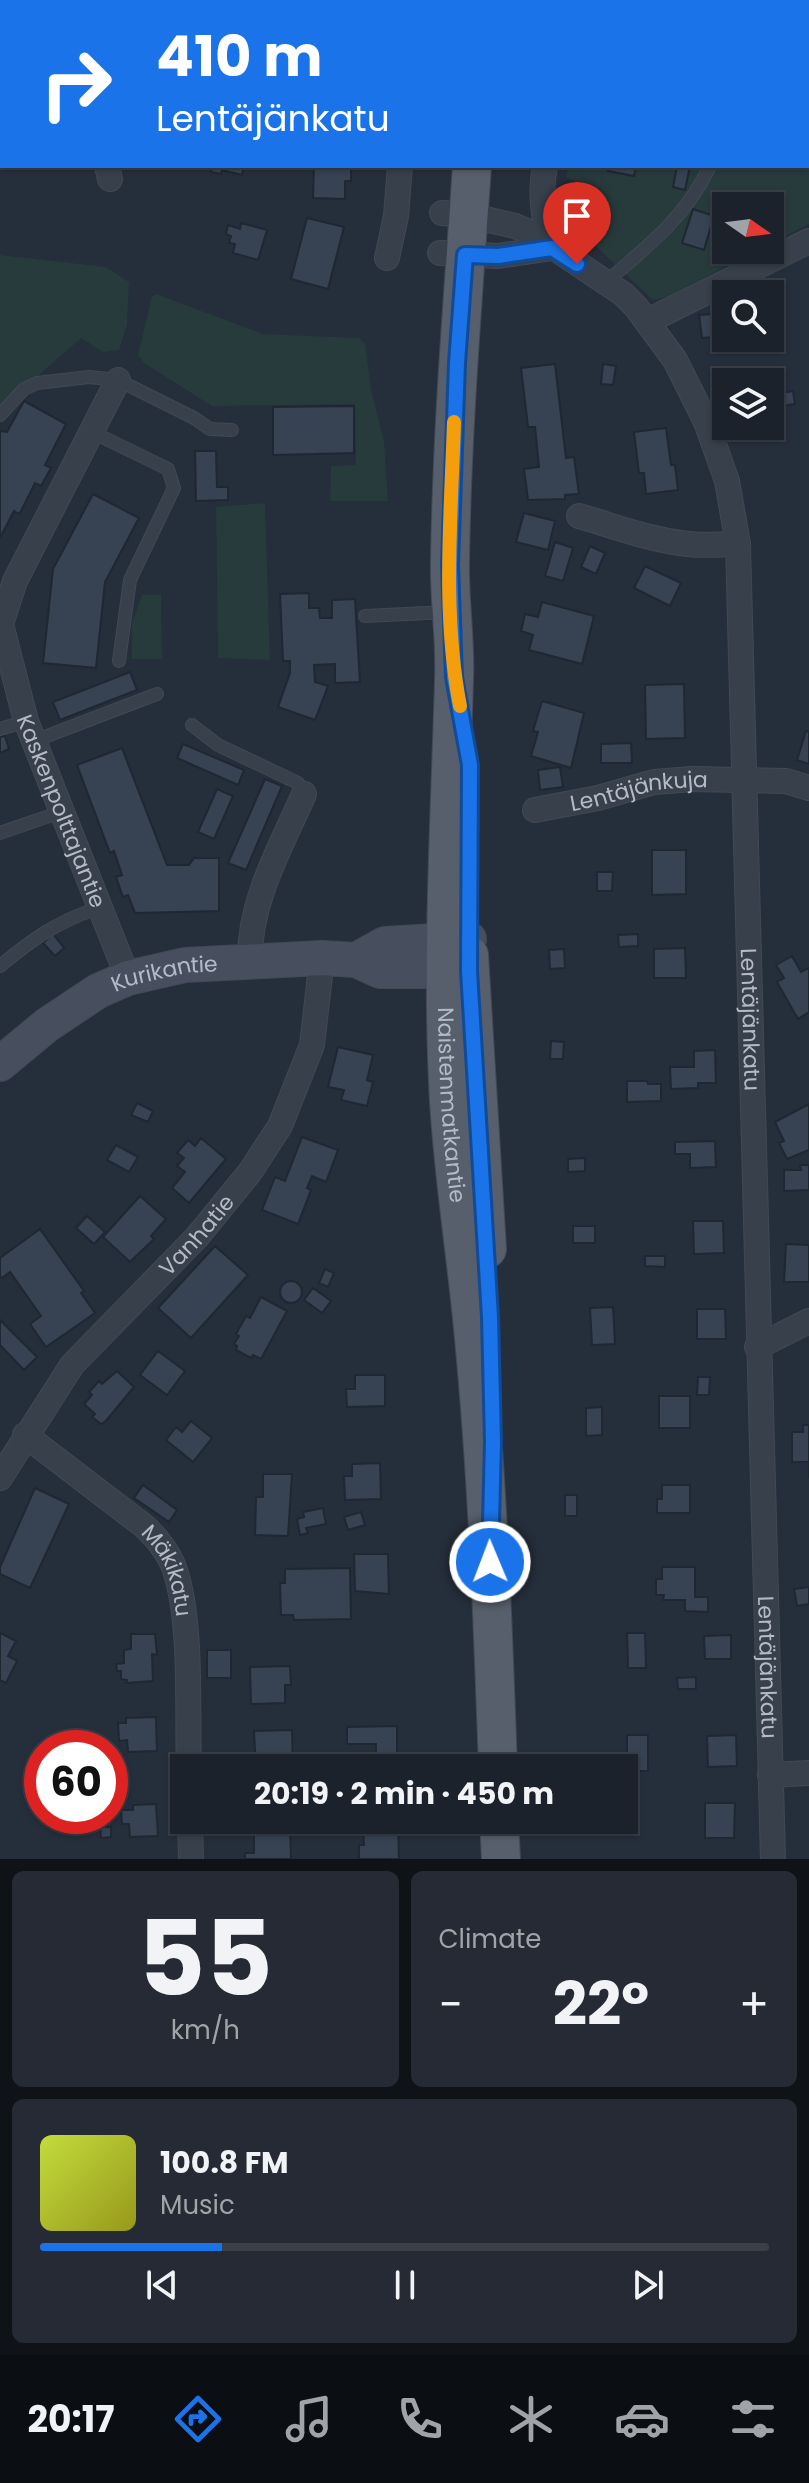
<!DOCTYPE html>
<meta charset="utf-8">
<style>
:root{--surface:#1c222c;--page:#252a34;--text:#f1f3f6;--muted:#a0a4a9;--line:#3a3f48;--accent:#1a73e8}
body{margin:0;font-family:Poppins,sans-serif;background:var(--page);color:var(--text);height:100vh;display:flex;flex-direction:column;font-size:30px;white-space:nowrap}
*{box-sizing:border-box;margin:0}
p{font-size:26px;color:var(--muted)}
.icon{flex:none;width:44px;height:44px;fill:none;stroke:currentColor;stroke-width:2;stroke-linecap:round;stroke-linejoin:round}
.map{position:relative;height:1859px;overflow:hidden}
.drawer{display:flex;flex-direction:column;gap:12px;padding:12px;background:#0f1318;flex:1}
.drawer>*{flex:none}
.top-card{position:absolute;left:0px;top:0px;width:810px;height:168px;box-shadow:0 2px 6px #0004,0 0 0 2px var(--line);background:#1a73e8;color:#fff;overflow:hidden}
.needle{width:52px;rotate:104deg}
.controls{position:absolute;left:712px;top:192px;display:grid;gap:16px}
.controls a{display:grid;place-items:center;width:72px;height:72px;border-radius:0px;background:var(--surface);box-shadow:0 2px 6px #0004,0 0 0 2px var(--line);font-size:40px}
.speed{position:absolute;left:24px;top:1730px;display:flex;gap:16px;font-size:40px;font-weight:700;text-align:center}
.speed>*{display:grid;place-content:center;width:104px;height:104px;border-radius:50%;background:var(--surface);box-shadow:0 2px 6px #0004,0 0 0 2px var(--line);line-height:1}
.speed .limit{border:12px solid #d22;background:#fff;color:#111}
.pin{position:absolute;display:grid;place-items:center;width:68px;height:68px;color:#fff;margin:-82px -34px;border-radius:50% 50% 50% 0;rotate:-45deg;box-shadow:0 0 8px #0007}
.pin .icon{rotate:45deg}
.me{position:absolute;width:88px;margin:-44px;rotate:359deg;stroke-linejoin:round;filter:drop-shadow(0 0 6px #0008)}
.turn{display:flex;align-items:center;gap:28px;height:168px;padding:0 24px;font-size:36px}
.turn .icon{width:104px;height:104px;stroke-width:2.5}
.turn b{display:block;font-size:56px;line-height:68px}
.big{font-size:60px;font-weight:700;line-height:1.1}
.drawer .widget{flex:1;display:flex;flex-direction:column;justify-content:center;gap:12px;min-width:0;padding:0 28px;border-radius:12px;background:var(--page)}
.drawer .dial{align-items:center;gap:0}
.dial b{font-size:104px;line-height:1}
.song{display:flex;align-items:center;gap:24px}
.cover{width:96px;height:96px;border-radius:12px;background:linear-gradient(135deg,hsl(70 70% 55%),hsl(60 70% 35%))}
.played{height:8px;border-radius:4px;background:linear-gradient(90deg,var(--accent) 25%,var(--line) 25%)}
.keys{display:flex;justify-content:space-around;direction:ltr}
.heat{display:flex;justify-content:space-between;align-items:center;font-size:44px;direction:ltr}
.drawer .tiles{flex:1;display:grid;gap:12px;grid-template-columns:1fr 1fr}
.widget:last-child{grid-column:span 2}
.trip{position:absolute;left:170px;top:1754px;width:468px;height:80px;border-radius:0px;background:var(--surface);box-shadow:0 2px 6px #0004,0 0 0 2px var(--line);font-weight:700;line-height:80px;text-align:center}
.tabs{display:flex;height:128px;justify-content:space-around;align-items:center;background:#0b0e12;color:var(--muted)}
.tabs .icon{width:56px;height:56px}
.tabs .current{color:var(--accent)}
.tabs b{font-size:36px;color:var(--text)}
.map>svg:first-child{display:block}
</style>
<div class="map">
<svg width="809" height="1859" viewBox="0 0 809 1859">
<rect width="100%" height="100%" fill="#252e3b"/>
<path fill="#273a3c" d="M756,0H809V224L770,244V206H726V250H757L668,297L653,300L585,236L584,223L572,207L574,182L566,177L569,166H808V2Z
M0,255L106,267L129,282L127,325L119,350L103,352L81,338L0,409Z
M156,294L263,334L359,338L365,344L371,390L384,441L388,501H330L331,466L356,465L355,404L212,406L144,363L138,355L152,297Z
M265,503L270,660L218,658L216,507Z
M161,594L162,659H132V624L142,595Z"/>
<path fill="#374252" stroke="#1f2732" stroke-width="2" d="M211,166H244L242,175L222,170L221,174L211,172Z
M314,166H351V181H345V199L313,198Z
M610,166H636L634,176L608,171Z
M677,166H690L685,190L673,187Z
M693,209L714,216L704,250L682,243Z
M307,218L344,227L328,289L291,279Z
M241,223L267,230L258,260L233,253L235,244L229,243L231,236L226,234L228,225L240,229Z
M712,314L714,337L702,338L699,315Z
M555,364L566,458L574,457L579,494L565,495V499L528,500L524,469L539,467L535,427H528L521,368Z
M603,364L616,366L613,385L601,384Z
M793,391L795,404L775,407L773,394Z
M24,401L66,424L45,465L51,468L41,486L35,483L21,511L19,514L14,511L0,538V431L7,432Z
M354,406V453L273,455V407Z
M666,428L671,465H675L678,490L646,494L644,473H639L634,432Z
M195,451H216L217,487H228V500L196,501Z
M93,494L139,518L105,582L96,668L43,663L53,569Z
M524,513L555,521L548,550L516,542Z
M555,542L573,548L563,581L545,576Z
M590,546L605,553L596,574L581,567Z
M645,566L681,583L670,606L634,588Z
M309,593V608H319L320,618H332V600L355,599L360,682L335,683V664L314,665L315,682L328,686L315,720L278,707L290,673V661H283L280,594Z
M542,602L594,616L582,664L529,650L533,635L521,631L525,614L538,617Z
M130,672L137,690L60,720L53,702Z
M684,684L685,738L646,739L645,685Z
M542,701L584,713L571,768L531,756L538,732L533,731Z
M806,731L809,732V764L797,760Z
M5,736L9,749L0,753V737Z
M631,743L632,763H601V744Z
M183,744L244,770L238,785L177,758Z
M122,748L167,865H189L194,858H219V911L135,913L128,895L123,897L116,877L122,875L114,851L110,853L77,765Z
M560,767L563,787L540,790L538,770Z
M265,779L282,786L246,870L228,863Z
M217,789L233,796L214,839L198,832Z
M652,850H686V894L652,895Z
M597,872H613L612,891H597Z
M53,934L64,948L55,956L43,943Z
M638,934V946L619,947L618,935Z
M685,948L686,978H654V949Z
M564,949L565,968L550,969L549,950Z
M792,956L801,972L809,968V1012L798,1019L777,982L784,978L776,965Z
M551,1041L564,1042L563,1059H550Z
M338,1047L373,1055L367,1080L373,1082L367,1106L341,1100L344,1090L328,1087Z
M715,1050L716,1083H698V1088L671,1089L670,1067H694V1051Z
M627,1081H647L648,1084H661V1101L627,1102Z
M137,1103L153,1111L148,1122L131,1115Z
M809,1104V1150L787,1159L779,1143L784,1141L775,1122Z
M302,1137L338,1150L326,1182L312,1176L307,1188L311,1190L298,1224L262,1210L275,1177L285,1181Z
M201,1138L226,1159L189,1203L172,1188L185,1172L177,1166L184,1158L177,1153L188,1140L195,1146Z
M715,1141L716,1167L690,1168V1154H675V1142Z
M116,1145L138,1157L129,1172L107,1160Z
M585,1158V1171L568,1172V1159Z
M800,1165H809V1190L784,1191V1170H801Z
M140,1196L166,1219L151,1236L154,1239L130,1262L103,1237Z
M87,1216L105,1232L94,1244L76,1228Z
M693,1221H723L724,1253L694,1254Z
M573,1226H595V1243H573Z
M40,1229L84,1291L81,1293L95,1313L46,1347L30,1324L41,1316L10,1272L2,1278L0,1276V1258Z
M786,1244L809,1245V1282H784Z
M215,1246L248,1275L191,1338L158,1308Z
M645,1256H665V1267L645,1266Z
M325,1269L334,1273L328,1287L319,1283Z
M280 1292a11 11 0 1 1 22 0a11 11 0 1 1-22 0Z
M313,1288L331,1301L322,1313L304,1300Z
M261,1297L287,1311L261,1359L253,1355L251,1358L236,1350L237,1346L234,1344L239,1336L236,1334L246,1316L250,1318Z
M613,1307L615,1344L592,1345L590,1308Z
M697,1309H725L726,1339H697Z
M0,1320L37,1357L24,1370L0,1345Z
M158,1351L185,1371L167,1395L140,1375Z
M117,1371L134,1387L105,1422L101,1424L92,1417L95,1414L84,1404L92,1395L89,1392L99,1381L102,1384Z
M355,1375H385V1406L347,1407L346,1389H355Z
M698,1377H710L709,1395H697Z
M659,1396H690V1428H659Z
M602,1407V1435L586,1436V1408Z
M191,1421L212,1438L193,1462L166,1440L176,1427L182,1432Z
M803,1425H809V1478V1462H792V1432H803Z
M380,1463L381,1499L345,1500L344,1476H352V1464Z
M263,1474H292L288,1536L255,1535L256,1497H263Z
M143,1485L177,1510L169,1522L134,1498Z
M662,1485H690V1513H657V1499H662Z
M35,1488L69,1504L30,1588L0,1574V1567Z
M565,1495H577V1516H565Z
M323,1508L326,1524L306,1528L308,1533L300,1535L297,1519L304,1517L303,1512Z
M361,1512L365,1525L348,1530L344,1517Z
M354,1554H388L389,1594L355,1591Z
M662,1567H695V1597H708V1612L685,1611V1600H663L664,1595H656V1579H662Z
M350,1568L351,1619L294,1620L293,1615H281L280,1583H285V1569Z
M809,1587V1604L797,1606L794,1589Z
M0,1633L16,1641L8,1656L17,1661L6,1683L0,1680Z
M627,1633H645L646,1668H628Z
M131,1634H155L157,1655L152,1654L153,1681L126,1683L127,1680L121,1679V1671H117L116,1664L124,1663V1650L131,1649Z
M731,1635V1659H705L704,1636Z
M207,1650H231V1678H207Z
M290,1666L291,1685H285V1703L251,1704L250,1667Z
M696,1677V1689H678L677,1678Z
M156,1717L157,1751L128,1752L127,1740L119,1741L118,1723H126V1718Z
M397,1726V1768H376V1744H347V1727Z
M292,1730L293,1768H256L254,1731Z
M627,1735H648V1771H627Z
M736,1735L737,1766L708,1767L707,1736Z
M705,1803H735L734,1838H705Z
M156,1804L158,1836L130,1837L129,1824H122L121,1810H133V1805Z
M398,1823L399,1859H359V1845H364L363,1824Z
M290,1825L291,1859H245V1853H254V1826Z
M100,1827H111V1837L101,1838Z"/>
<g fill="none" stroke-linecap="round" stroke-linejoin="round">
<defs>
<path id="lane" d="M808,42L809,41
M0,96H2
M606,282C648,246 686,217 710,166
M0,415L24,389L37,383L89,377L118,380L194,418L210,429L232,430
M92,432L168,469L174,488L130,580L119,661
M365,616L448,612
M192,725L218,745L298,783L304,794
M0,729L26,721
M34,741L157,694
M0,833L61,812
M0,966C34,938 57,922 98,908"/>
<g id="street">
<path d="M396,0V2"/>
<path d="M97,2V0"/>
<path d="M527,2L528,0"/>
<path d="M567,2V0"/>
<path d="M107,166L110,179"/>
<path d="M545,166C539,196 544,219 552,248"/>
<path id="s1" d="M442,213L468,215L515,226L532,233L623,294L636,307L675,360L706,422L727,481L738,544L773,1859"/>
<path d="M440,253L498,256L552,248"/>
<path d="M387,258L396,216L400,166"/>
<path d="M648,321L809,241"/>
<path id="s2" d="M118,380L15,581L1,624L26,721L128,978"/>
<path d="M579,516C614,526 650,540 688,544C704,546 721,544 738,544"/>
<path id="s3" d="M535,810L598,798L654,782L693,779L786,781L809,788"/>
<path d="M250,960C249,901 281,847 304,794"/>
<path d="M757,1347L809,1321"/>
<path id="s4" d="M25,1435L144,1526C159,1540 172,1556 177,1577C192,1630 187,1711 189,1768"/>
<path id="s5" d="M0,1478L72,1365L197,1237L250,1172L280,1126L312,1045L322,958"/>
<path d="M770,1775L809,1773"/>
<path d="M190,1820L191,1859"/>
</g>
<g id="secondary">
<path d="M356,960L385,944L469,939"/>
<path id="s6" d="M0,1064L47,1025L98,991L128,978L185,965L322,958L356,960L380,971H469"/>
</g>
<g id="primary">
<path d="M456,2V0"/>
<path d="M484,2V0"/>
<path id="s7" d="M472,166C463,298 452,429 450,561C449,601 456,641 454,681C450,821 441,961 449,1101C454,1184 468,1266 475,1349C488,1489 493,1628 498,1768"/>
<path d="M469,955L487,1249"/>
<path d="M499,1820L501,1859"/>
</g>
</defs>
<use href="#lane" stroke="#414954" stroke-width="14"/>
<use href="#street" stroke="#414954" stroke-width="26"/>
<use href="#secondary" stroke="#414954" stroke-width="36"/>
<use href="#primary" stroke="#414954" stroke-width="40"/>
<use href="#lane" stroke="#38404b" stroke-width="12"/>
<use href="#street" stroke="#38404b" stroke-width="24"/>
<use href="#secondary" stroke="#474f5e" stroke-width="34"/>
<use href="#primary" stroke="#565f6b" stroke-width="38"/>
</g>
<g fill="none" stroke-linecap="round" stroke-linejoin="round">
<defs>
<path id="route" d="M490,1562L493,1442L490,1317L469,971L470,765L454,677L450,565L457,363L465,255L498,256L552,248L577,264"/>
</defs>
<use href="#route" stroke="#114b97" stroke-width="20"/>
<use href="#route" stroke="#1a73e8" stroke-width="14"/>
<path stroke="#f59e0b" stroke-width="14" d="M454,422C451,515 442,614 460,706"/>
</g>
<g text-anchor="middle" stroke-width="8" stroke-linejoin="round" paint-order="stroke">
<g font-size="22" fill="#b4bbc7" stroke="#1d2530">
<text dy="8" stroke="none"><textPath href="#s3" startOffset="106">Lentäjänkuja</textPath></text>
<text dy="8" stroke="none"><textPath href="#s2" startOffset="468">Kaskenpolttajantie</textPath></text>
<text dy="8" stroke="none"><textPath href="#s6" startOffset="192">Kurikantie</textPath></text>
<text dy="8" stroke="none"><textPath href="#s1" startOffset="958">Lentäjänkatu</textPath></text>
<text dy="8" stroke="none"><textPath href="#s7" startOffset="940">Naistenmatkantie</textPath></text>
<text dy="8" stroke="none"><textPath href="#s5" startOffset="314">Vanhatie</textPath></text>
<text dy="8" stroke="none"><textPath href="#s4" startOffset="202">Mäkikatu</textPath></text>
<text dy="8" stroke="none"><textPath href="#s1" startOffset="1606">Lentäjänkatu</textPath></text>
</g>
</g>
</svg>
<div class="controls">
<a><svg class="needle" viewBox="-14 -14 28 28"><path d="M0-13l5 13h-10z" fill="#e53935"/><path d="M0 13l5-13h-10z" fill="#a0a4a9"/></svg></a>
<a><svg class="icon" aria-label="search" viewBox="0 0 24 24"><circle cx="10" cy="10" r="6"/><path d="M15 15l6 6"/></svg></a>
<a><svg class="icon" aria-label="layers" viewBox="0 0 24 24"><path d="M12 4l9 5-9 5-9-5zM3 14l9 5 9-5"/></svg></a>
</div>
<div class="speed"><div class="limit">60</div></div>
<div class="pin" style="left:577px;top:264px;background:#d93025"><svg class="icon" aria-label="arrive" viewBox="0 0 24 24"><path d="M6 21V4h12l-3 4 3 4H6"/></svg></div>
<svg class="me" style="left:490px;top:1562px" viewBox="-20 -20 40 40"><circle r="17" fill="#1a73e8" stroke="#fff" stroke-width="3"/><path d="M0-11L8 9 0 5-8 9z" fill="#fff"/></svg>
<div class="trip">20:19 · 2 min · 450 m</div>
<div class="top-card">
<div class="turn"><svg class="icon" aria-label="right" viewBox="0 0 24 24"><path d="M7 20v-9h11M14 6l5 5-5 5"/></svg><div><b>410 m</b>Lentäjänkatu</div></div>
</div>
</div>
<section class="drawer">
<div class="tiles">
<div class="widget dial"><b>55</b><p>km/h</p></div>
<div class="widget"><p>Climate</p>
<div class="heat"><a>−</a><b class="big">22°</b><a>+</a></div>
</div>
<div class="widget">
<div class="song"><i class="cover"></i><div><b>100.8 FM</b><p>Music</p></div></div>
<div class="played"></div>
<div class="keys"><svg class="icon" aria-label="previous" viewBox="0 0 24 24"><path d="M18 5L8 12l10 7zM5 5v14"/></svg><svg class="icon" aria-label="pause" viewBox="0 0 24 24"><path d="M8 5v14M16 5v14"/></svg><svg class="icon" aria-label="next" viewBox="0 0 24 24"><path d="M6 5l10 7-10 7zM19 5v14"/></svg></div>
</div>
</div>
</section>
<nav class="tabs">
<b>20:17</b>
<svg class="icon current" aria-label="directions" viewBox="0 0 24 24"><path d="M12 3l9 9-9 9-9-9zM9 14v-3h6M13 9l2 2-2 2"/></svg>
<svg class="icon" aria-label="music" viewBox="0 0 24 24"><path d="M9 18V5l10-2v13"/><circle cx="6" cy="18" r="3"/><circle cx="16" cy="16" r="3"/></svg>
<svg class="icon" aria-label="phone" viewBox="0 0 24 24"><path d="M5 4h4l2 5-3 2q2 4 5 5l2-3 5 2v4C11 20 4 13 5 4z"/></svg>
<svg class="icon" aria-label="climate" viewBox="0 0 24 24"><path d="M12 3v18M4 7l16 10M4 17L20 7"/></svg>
<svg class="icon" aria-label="car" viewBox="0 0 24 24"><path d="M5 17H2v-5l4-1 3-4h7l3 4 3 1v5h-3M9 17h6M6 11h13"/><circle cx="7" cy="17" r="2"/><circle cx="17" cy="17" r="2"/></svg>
<svg class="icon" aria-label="filters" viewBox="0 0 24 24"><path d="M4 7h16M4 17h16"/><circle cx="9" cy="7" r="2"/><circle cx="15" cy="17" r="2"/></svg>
</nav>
